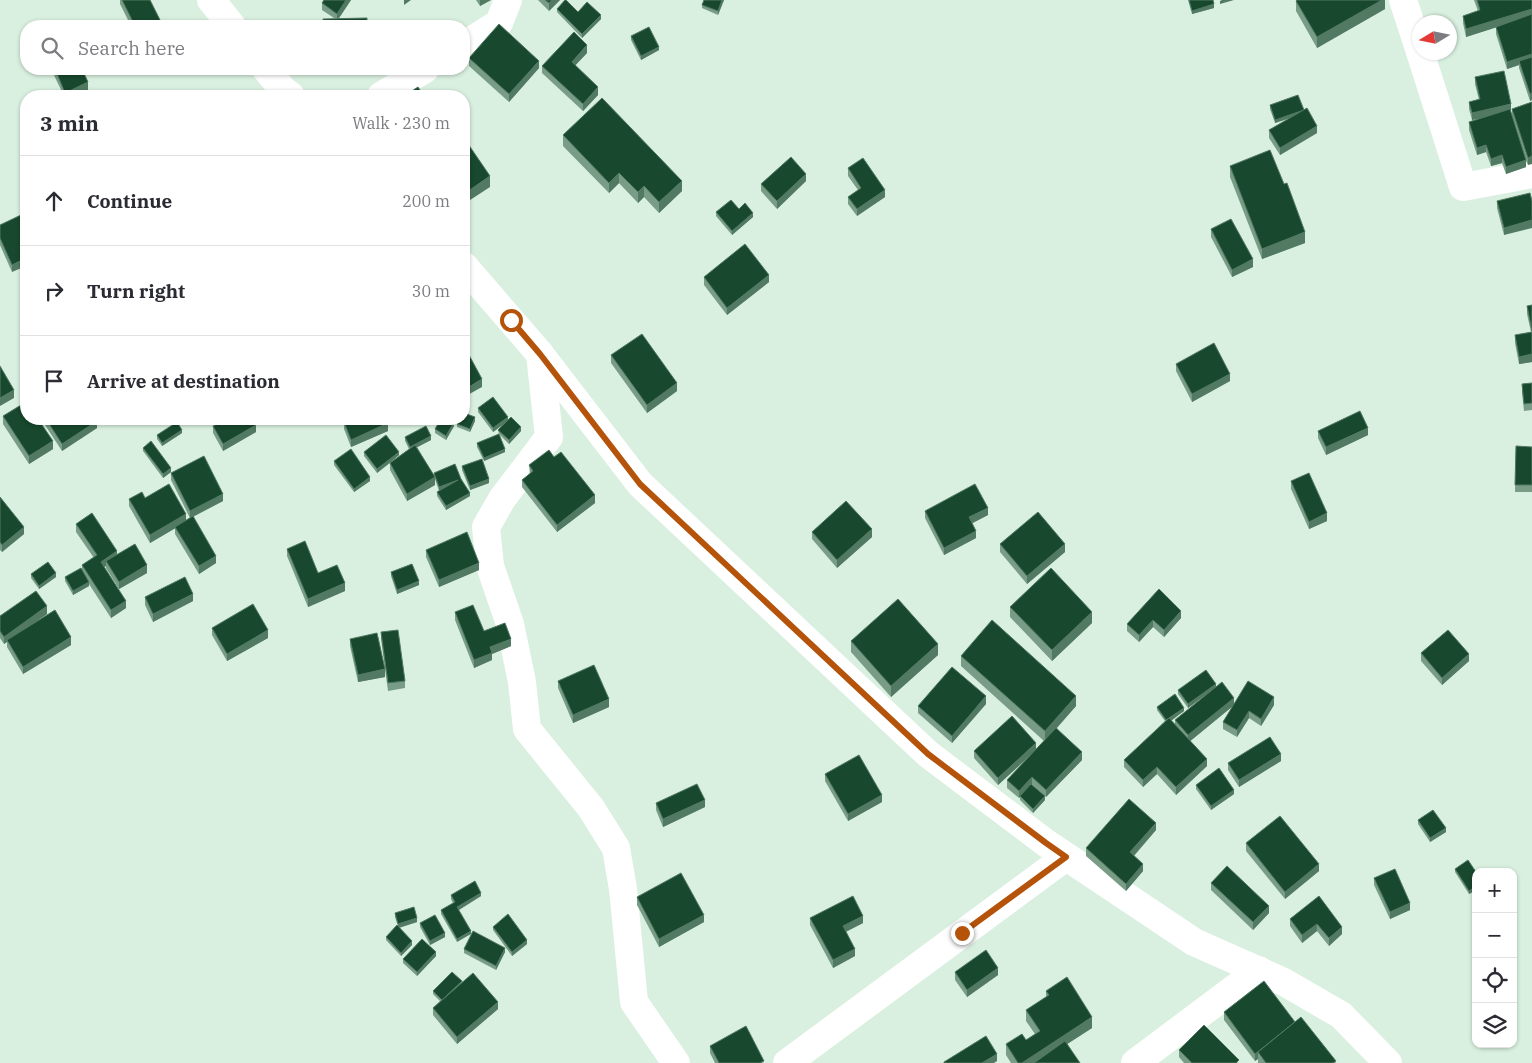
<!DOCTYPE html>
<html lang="en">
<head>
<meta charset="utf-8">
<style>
	:root { --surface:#fff; --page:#f2f2f3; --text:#2b2b33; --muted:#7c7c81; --line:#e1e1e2 }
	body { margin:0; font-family:"IBM Plex Serif",serif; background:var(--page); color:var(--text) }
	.controls { position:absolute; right:15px; bottom:15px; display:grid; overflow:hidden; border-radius:10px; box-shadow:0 1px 4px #0004 }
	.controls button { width:45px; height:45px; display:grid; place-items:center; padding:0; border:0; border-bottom:1px solid var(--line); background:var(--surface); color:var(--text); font:25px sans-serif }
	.compass { position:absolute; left:1412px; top:15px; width:45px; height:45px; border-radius:50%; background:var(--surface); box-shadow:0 1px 4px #0004; rotate:260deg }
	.stop { position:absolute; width:15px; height:15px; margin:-11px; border:4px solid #b45309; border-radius:50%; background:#fff }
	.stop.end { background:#b45309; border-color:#fff; box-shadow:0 1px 5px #0008 }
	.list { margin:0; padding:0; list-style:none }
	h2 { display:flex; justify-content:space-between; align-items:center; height:65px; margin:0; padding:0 20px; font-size:21px }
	h2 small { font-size:16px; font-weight:400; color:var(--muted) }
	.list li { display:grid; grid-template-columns:32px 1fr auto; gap:15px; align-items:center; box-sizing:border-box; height:90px; padding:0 20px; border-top:1px solid var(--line) }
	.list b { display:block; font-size:19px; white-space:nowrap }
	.list em { font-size:16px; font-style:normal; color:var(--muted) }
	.icon { flex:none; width:28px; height:28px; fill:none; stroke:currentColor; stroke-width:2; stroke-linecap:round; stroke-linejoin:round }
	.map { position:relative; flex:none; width:1532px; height:1063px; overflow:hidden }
	.search { position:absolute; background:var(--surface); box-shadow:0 1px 4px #0004; left:20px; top:20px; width:450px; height:55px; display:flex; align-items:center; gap:12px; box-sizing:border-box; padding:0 18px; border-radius:20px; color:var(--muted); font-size:19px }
	.panel { position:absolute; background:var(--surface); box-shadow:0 1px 4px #0004; left:20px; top:90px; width:450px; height:335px; border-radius:20px }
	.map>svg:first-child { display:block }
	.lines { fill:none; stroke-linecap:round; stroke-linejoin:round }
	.minor { stroke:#fff; stroke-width:28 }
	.wall { fill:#789c86 }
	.shaded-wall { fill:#527a63 }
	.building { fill:#18482d; stroke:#527a63 }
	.route { stroke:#b45309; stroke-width:6 }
</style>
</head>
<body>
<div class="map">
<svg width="1532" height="1063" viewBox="0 0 1532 1063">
	<rect width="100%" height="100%" fill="#d9f0e0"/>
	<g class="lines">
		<g class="minor">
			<path d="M211 0 232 26"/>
			<path d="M1403 0 1420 52"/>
			<path d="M464 45 499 23 508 0"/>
			<path d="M1420 52 1463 187 1532 174"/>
			<path d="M266 69 283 90 291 96"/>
			<path d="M381 96 425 69"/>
			<path d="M464 266 540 354 640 484 928 754 1046 843 1194 942 1284 982 1341 1015 1388 1063"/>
			<path d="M540 354 549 437 502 499 486 527 490 566 510 624 522 682 527 729 591 808 616 848 623 889 634 1002 676 1063"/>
			<path d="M787 1063 1066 857"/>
			<path d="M1135 1063 1259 970"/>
		</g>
	</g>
	<g class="wall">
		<path d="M120 0H150L163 26H131L120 4Z"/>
		<path d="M324 0H351L339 18H334L322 10V3Z"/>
		<path d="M476 0H491L480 6Z"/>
		<path d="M538 0H560L549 11Z"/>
		<path d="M704 0H724L718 15 702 8V5Z"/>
		<path d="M1188 0H1213L1214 8 1192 14Z"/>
		<path d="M1385 0V9L1317 48 1296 11V1Z"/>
		<path d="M1474 0H1532V100L1530 101 1519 68V65L1507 69 1496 34V27L1466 37 1463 23V16L1478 11Z"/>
		<path d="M557 9 578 12 601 19 582 38 557 12Z"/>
		<path d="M631 36 659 50 641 60 631 40Z"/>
		<path d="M587 53 575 65 598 95 583 111 542 73V66Z"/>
		<path d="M469 58 539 68 509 102 469 66Z"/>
		<path d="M51 69H82L88 90 74 96H64Z"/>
		<path d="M1475 77 1511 112H1510L1512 115V109L1532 102 1528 165 1526 161V167L1506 174 1502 163 1491 166 1486 152 1477 155 1469 130V122L1480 118 1472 120 1469 109V102L1479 100 1475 84Z"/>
		<path d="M1270 105 1304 110 1317 133 1280 155 1269 138V130L1291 118 1275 123 1270 109Z"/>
		<path d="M563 135 682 191 659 213 644 197 638 203 619 183 609 193 563 146Z"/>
		<path d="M1230 166 1305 243 1262 259 1230 177Z"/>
		<path d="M848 168 885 197 857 216 848 204V197L858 190 848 176Z"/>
		<path d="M806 181 777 209 761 191V184Z"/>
		<path d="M1497 201H1532L1504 235 1497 208Z"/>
		<path d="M739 209 753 217 732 235 716 216V212Z"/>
		<path d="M21 215 12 272 0 245V225Z"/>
		<path d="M1211 229 1253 267 1232 277 1211 237Z"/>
		<path d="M704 277 769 282 727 315 704 285Z"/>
		<path d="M1532 305V362L1519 364 1515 343V335L1531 332 1527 314V306Z"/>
		<path d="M611 355 677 391 647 413 611 363Z"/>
		<path d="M1176 364 1230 381 1192 402 1176 371Z"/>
		<path d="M1532 383V410L1524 411 1522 392V384Z"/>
		<path d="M478 408 508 419 521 431 509 444 499 434 505 452 484 461 477 447V443L499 434 498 430 504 424 493 432 478 412Z"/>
		<path d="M3 416 53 449 29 464 3 424Z"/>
		<path d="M41 419H96L97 428 62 451Z"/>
		<path d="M475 421 470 432 457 427V424Z"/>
		<path d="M344 422 388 431 351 447 344 429Z"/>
		<path d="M213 426 256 432 223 451 213 433Z"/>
		<path d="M454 426 446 440 435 433V429Z"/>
		<path d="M1318 431 1368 435 1326 455 1318 438Z"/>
		<path d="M182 433 162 446 157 439V435Z"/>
		<path d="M405 437 431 440 417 447 434 476V473L461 479 470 496 446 510 437 496V492L439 491 435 479V485L407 501 390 470V463L377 473 364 456V452L399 455 392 461 409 449 405 441Z"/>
		<path d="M1516 446 1532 447V492H1515Z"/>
		<path d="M143 448 171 472 163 478 143 451Z"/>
		<path d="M554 457 595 503 557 532 522 487V480L530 474 529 465Z"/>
		<path d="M334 461 370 481 354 492 334 465Z"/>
		<path d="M462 466 489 483 470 490 462 470Z"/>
		<path d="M171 473 223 501 193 517 216 563 199 574 175 534V528L150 543 129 506V499L145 498 186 520 190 518 171 480Z"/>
		<path d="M1291 481 1327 521 1309 529 1291 489Z"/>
		<path d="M0 497 24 534 2 552 0 550Z"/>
		<path d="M925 511 988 515 972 523 976 538 944 555 925 518Z"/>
		<path d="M76 524 117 554 147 573 119 589 106 568V566L104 567 126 608 111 618 89 584V586L73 595 65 581V577L82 569V565L94 558 76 532Z"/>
		<path d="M812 532 872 537 837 568 812 539Z"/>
		<path d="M1000 544 1065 552 1027 584 1000 552Z"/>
		<path d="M287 549 318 573 345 591 308 607 287 556Z"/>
		<path d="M426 550 479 570 439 587 426 557Z"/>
		<path d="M391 572 419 585 397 594 391 576Z"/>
		<path d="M31 574 56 577 39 589 31 578Z"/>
		<path d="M1159 589 1181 618 1164 637 1153 627 1139 642 1127 631V624Z"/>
		<path d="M145 597 193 601 153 622 145 605Z"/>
		<path d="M1010 607 1092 623 1052 661 1010 617Z"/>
		<path d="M455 612 484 631 511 646 492 654V660L474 668 455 620Z"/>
		<path d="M47 614 38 620 71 645 23 674 7 647V642L4 644 0 638V616Z"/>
		<path d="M212 628 268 638 227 661 212 635Z"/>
		<path d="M381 632 405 681V688L388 691 381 639Z"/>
		<path d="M350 639 385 677 358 682 350 646Z"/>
		<path d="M851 641 938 655 891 697 851 652Z"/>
		<path d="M1421 653 1469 661 1442 685 1421 661Z"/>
		<path d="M961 656 1076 706 1057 728 1082 760 1046 797 1032 784 1045 800 1033 813 1020 800V797L1019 798 1007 788V780L1033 753 998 785 974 758V751L1036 750 1044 741 961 666Z"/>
		<path d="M558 681 609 707 573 723 558 688Z"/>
		<path d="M1216 687 1234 703 1274 705 1261 726 1249 718 1237 737 1223 729V722L1232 707 1190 741 1207 766 1176 795 1157 774 1143 787 1124 767V760L1165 721 1157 710V707L1184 711 1171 720 1175 724V720L1206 695 1188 708 1178 694V690Z"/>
		<path d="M986 704 952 743 918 713V706Z"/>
		<path d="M1281 761 1239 787 1228 770V763Z"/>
		<path d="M825 774 882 802 848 821 825 781Z"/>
		<path d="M1196 785 1234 794 1211 810 1196 789Z"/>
		<path d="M656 803 705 807 663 827 656 810Z"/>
		<path d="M1418 820 1446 832 1430 842 1418 824Z"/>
		<path d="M1156 830 1134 856 1143 871 1126 891 1086 856V848Z"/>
		<path d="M1246 843 1319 871 1285 899 1246 851Z"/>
		<path d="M1455 869 1476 872V890L1469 894 1455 872Z"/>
		<path d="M1374 878 1410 910 1390 919 1374 885Z"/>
		<path d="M1211 883 1269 913 1253 930 1211 890Z"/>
		<path d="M451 895 481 896 459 910 457 942 441 914V910L453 903 451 899Z"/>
		<path d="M1319 896 1342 934 1329 946 1317 931 1302 943 1290 926V919Z"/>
		<path d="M637 897 704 922 659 947 637 905Z"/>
		<path d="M395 913 417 922 399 928 412 945 401 956 386 940V937L398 926 395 917Z"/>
		<path d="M810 918 863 923 846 932 855 956 833 968 810 925Z"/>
		<path d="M420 923 445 937 430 945 420 927Z"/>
		<path d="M493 927 527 944 512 956 493 930Z"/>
		<path d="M464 949 505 952 496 970 464 953Z"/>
		<path d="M436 956 417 976 403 963V959Z"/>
		<path d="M955 972 998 975 967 997 955 980Z"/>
		<path d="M462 981 498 1009 457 1044 433 1015V1008L440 1001 433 994V991Z"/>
		<path d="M1046 991 1092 1028 1067 1044 1080 1063H1011L1006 1055V1044L1026 1040 1035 1034 1026 1021V1010L1046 997Z"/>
		<path d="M1224 1012 1295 1022 1336 1063H1258V1059L1255 1061 1224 1020Z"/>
		<path d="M710 1046 764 1063H715L710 1053Z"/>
		<path d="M1179 1050 1239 1063H1184L1179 1057Z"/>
	</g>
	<g class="shaded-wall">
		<path d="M346 0H351L337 21V14Z"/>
		<path d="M404 0H411L404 5Z"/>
		<path d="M480 0H491L480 6Z"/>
		<path d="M552 0H560L549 11V3Z"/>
		<path d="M722 0H724L718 15V11Z"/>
		<path d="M1222 0H1234L1220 4V1Z"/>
		<path d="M1382 0H1385V9L1317 48V37Z"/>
		<path d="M1214 4V8L1192 14V11Z"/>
		<path d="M1532 9V16L1466 37V29Z"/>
		<path d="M601 15V19L582 38V34Z"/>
		<path d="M587 45V53L572 69V62Z"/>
		<path d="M659 47V50L641 60V56Z"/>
		<path d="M1532 54V61H1519V65L1507 69V62Z"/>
		<path d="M539 61V68L509 102V94Z"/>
		<path d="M88 82V90L74 96H65V93Z"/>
		<path d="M598 87V95L583 111V104Z"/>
		<path d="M1532 93V100L1530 101V94Z"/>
		<path d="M1511 104V112L1472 120V113Z"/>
		<path d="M1304 110V113L1275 123V120Z"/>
		<path d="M1317 126V133L1280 155V148Z"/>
		<path d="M1486 145V152L1477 155V148Z"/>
		<path d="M1502 155V163L1491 166V159Z"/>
		<path d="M1532 156V164L1528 165V158Z"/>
		<path d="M1526 160V167L1506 174V167Z"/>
		<path d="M619 173V183L609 193V183Z"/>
		<path d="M806 174V181L777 209V201Z"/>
		<path d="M490 176V187L464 204V194Z"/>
		<path d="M682 181V191L659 213V202Z"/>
		<path d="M644 186V197L638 203V192Z"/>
		<path d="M885 190V197L857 216V209Z"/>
		<path d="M753 213V217L732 235V231Z"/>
		<path d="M1532 220V228L1504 235V228Z"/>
		<path d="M1305 232V243L1262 259V249Z"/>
		<path d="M26 258V266L12 272V265Z"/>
		<path d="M1253 259V267L1232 277V270Z"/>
		<path d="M769 275V282L727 315V308Z"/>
		<path d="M1532 354V362L1519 364V357Z"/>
		<path d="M1230 374V381L1192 402V394Z"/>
		<path d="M482 379V387L464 397V390Z"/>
		<path d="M677 383V391L647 413V405Z"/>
		<path d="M14 390V398L0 406V398Z"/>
		<path d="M475 417V421L470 432V429Z"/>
		<path d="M508 417V421L493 432V428Z"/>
		<path d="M272 419H279L270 423V420Z"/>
		<path d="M97 421V428L62 451V444Z"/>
		<path d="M454 422V426L446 440V436Z"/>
		<path d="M388 423V431L351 447V440Z"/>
		<path d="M256 425V432L223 451V444Z"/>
		<path d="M521 427V431L509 444V440Z"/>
		<path d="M1368 428V435L1326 455V447Z"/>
		<path d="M182 430V433L162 446V443Z"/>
		<path d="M431 436V440L410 451V447Z"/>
		<path d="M53 441V449L29 464V456Z"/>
		<path d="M505 449V452L484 461V458Z"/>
		<path d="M399 452V455L377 473V469Z"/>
		<path d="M171 468V472L163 478V474Z"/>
		<path d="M370 477V481L354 492V489Z"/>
		<path d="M435 477V485L407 501V494Z"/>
		<path d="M489 479V483L470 490V486Z"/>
		<path d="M458 480 439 491V487Z"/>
		<path d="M470 493V496L446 510V506Z"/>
		<path d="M223 494V501L190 518V511Z"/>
		<path d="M595 495V503L557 532V525Z"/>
		<path d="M988 508V515L969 525V517Z"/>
		<path d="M1327 513V521L1309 529V522Z"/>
		<path d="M186 514V522L150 543V535Z"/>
		<path d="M24 527V534L2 552V545Z"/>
		<path d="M872 529V537L837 568V560Z"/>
		<path d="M976 531V538L944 555V548Z"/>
		<path d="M1065 544V552L1027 584V576Z"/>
		<path d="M117 551V558L106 561V566L101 569V562Z"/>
		<path d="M216 556V563L199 574V566Z"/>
		<path d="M479 563V570L439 587V580Z"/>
		<path d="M147 565V573L119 589V582Z"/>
		<path d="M56 573V577L39 589V586Z"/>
		<path d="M419 581V585L397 594V590Z"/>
		<path d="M89 582V586L73 595V591Z"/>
		<path d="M345 583V591L308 607V599Z"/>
		<path d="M193 594V601L153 622V614Z"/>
		<path d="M126 601V608L111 618V610Z"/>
		<path d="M47 606V614L8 641 7 640V642L4 644V637Z"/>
		<path d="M1181 611V618L1164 637V630Z"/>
		<path d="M1092 612V623L1052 661V650Z"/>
		<path d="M1153 620V627L1139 642V635Z"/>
		<path d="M268 630V638L227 661V654Z"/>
		<path d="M71 637V645L23 674V667Z"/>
		<path d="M511 639V646L492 654V660L474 668V660L490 647Z"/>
		<path d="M938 644V655L891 697V686Z"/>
		<path d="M1469 654V661L1442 685V678Z"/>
		<path d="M385 669V677L358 682V675Z"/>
		<path d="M1216 684V687L1188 708V704Z"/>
		<path d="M986 696V704L952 743V736Z"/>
		<path d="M1076 696V706L1045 741V731Z"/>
		<path d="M1274 697V705L1261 726V719Z"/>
		<path d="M1234 698V705L1188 743V735Z"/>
		<path d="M609 699V707L573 723V715Z"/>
		<path d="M1184 708V711L1167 724V720Z"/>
		<path d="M1249 711V718L1237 737V730Z"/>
		<path d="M1036 743V750L998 785V778Z"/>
		<path d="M1082 752V760L1046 797V790Z"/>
		<path d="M1281 754V761L1239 787V780Z"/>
		<path d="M1207 759V766L1176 795V787Z"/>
		<path d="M1157 767V774L1143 787V780Z"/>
		<path d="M1032 777V784L1019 798V791Z"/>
		<path d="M1234 790V794L1211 810V806Z"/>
		<path d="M882 795V802L848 821V814Z"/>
		<path d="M1045 796V800L1033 813V809Z"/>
		<path d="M705 800V807L663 827V819Z"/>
		<path d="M1156 823V830L1130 860V852Z"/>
		<path d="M1446 828V832L1430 842V838Z"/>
		<path d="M1143 864V871L1126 891V884Z"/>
		<path d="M1319 864V871L1285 899V892Z"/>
		<path d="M1476 886V890L1469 894V891Z"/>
		<path d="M481 893V896L457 911V907Z"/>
		<path d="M1410 903V910L1390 919V912Z"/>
		<path d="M1269 906V913L1253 930V922Z"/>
		<path d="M704 915V922L659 947V939Z"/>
		<path d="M863 916V923L843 933V926Z"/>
		<path d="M417 918V922L398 928V924Z"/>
		<path d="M1317 924V931L1302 943V935Z"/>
		<path d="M1342 927V934L1329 946V938Z"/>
		<path d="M471 931V934L457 942V939Z"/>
		<path d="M445 933V937L430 945V941Z"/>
		<path d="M527 940V944L512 956V952Z"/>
		<path d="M412 941V945L401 956V953Z"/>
		<path d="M505 948V952L496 970V966Z"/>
		<path d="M855 949V956L833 968V960Z"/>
		<path d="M436 952V956L417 976V972Z"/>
		<path d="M998 968V975L967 997V990Z"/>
		<path d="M498 1002V1009L457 1044V1037Z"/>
		<path d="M1092 1017V1028L1038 1063H1022Z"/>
		<path d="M1258 1052V1059L1255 1061V1054Z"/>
		<path d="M997 1054V1061L994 1063H982Z"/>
	</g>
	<g class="building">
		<path d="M122 0H150L163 26H135Z"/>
		<path d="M324 0H346L337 14 322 3Z"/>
		<path d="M545 0H552L549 3Z"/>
		<path d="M565 0H566L578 12 587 2 601 15 582 34 557 9Z"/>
		<path d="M704 0H722L718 11 702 5Z"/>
		<path d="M1189 0H1213L1214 4 1192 11Z"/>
		<path d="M1297 0H1382L1317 37 1296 1Z"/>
		<path d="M1477 0H1532V9L1466 29 1463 16 1480 10Z"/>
		<path d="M1532 14V54L1507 62 1496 27Z"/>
		<path d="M367 18V26H323V19Z"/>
		<path d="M499 24 539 61 509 94 469 58Z"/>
		<path d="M649 27 659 47 641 56 631 36Z"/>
		<path d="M574 32 587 45 572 62 598 87 583 104 542 66Z"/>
		<path d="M1532 57V93L1530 94 1519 61Z"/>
		<path d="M55 69H82L88 82 65 93Z"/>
		<path d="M1504 71 1511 104 1472 113 1469 102 1480 99 1475 77Z"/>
		<path d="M418 87 424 96H404Z"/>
		<path d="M1298 95 1304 110 1275 120 1270 105Z"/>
		<path d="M602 98 682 181 659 202 644 186 638 192 619 173 609 183 563 135Z"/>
		<path d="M1532 102V156L1528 158 1512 109Z"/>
		<path d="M1307 108 1317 126 1280 148 1269 130Z"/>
		<path d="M1510 109 1526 160 1506 167 1502 155 1491 159 1486 145 1477 148 1469 122Z"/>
		<path d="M464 138 490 176 464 194Z"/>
		<path d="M1270 150 1284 184 1287 183 1305 232 1262 249 1230 166Z"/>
		<path d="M791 157 806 174 777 201 761 184Z"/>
		<path d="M863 158 885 190 857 209 848 197 861 188 848 168Z"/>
		<path d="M1530 193 1532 201V220L1504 228 1497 201Z"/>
		<path d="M731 200 739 209 745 203 753 213 732 231 716 212Z"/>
		<path d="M21 215 26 228V258L12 265 0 238V225Z"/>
		<path d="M1231 219 1253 259 1232 270 1211 229Z"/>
		<path d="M745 244 769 275 727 308 704 277Z"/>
		<path d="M1532 305V331L1527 306Z"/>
		<path d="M1532 332V354L1519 357 1515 335Z"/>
		<path d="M642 334 677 383 647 405 611 355Z"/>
		<path d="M1214 343 1230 374 1192 394 1176 364Z"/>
		<path d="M464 348 467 354 464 356Z"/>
		<path d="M469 355 482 379 464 390V358Z"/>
		<path d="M0 366 14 390 0 398Z"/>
		<path d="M1532 383V403L1524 404 1522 384Z"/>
		<path d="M493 397 508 417 493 428 478 408Z"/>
		<path d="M26 402V419H38L53 441 29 456 3 416Z"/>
		<path d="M1360 411 1368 428 1326 447 1318 431Z"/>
		<path d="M464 413 475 417 470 429 457 424 459 419H464Z"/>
		<path d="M511 417 521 427 509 440 498 430Z"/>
		<path d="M46 419H96L97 421 62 444Z"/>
		<path d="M226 419H253L256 425 223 444 213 426Z"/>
		<path d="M350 419H386L388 423 351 440 344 422Z"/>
		<path d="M441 419H448L454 422 446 436 435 429Z"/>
		<path d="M177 422 182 430 162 443 157 435Z"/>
		<path d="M426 426 431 436 410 447 405 437Z"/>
		<path d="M499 434 505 449 484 458 477 443Z"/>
		<path d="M386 435 399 452 377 469 364 452Z"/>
		<path d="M151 441 171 468 163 474 143 448Z"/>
		<path d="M415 445 435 477 407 494 390 463Z"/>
		<path d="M1516 446 1532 447V485H1515Z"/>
		<path d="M351 449 370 477 354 489 334 461Z"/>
		<path d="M549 450 554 457 561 452 595 495 557 525 522 480 533 471 529 465Z"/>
		<path d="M204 456 223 494 190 511 171 473Z"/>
		<path d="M482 459 489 479 470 486 462 466Z"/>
		<path d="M455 464 461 479 470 493 446 506 437 492 458 480 439 487 434 473Z"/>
		<path d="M1309 473 1327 513 1309 522 1291 481Z"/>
		<path d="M169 484 186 514 150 535 129 499 142 492 145 498Z"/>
		<path d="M975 484 988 508 969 517 976 531 944 548 925 511Z"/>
		<path d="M0 497 24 527 2 545 0 542Z"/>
		<path d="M846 501 872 529 837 560 812 532Z"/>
		<path d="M1038 512 1065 544 1027 576 1000 544Z"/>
		<path d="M92 513 117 551 101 562 126 601 111 610 82 565 97 555 76 524Z"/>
		<path d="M193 516 216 556 199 566 175 527Z"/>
		<path d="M467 532 479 563 439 580 426 550Z"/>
		<path d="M305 541 318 573 337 565 345 583 308 599 287 549Z"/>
		<path d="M135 544 147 565 119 582 106 561Z"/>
		<path d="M48 562 56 573 39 586 31 574Z"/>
		<path d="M412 564 419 581 397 590 391 572Z"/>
		<path d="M81 568 89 582 73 591 65 577Z"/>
		<path d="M1051 568 1092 612 1052 650 1010 607Z"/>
		<path d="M185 577 193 594 153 614 145 597Z"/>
		<path d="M1159 589 1181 611 1164 630 1153 620 1139 635 1127 624Z"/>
		<path d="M36 591 47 606 4 637 0 631V616Z"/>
		<path d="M898 599 938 644 891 686 851 641Z"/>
		<path d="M253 604 268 630 227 654 212 628Z"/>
		<path d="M473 605 484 631 505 623 511 639 490 647 492 653 474 660 455 612Z"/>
		<path d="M55 610 71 637 23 667 7 640Z"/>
		<path d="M992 620 1076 696 1045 731 961 656Z"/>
		<path d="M398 630 405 681 388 683 381 632Z"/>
		<path d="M1448 630 1469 654 1442 678 1421 653Z"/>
		<path d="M377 633 385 669 358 675 350 639Z"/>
		<path d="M594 665 609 699 573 715 558 681Z"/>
		<path d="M952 667 986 696 952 736 918 706Z"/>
		<path d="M1206 670 1216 684 1188 704 1178 690Z"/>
		<path d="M1248 681 1274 697 1261 719 1249 711 1237 730 1223 722Z"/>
		<path d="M1222 682 1234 698 1188 735 1175 720Z"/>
		<path d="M1175 694 1184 708 1166 720 1157 707Z"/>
		<path d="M1012 716 1036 743 998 778 974 751Z"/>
		<path d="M1169 718 1207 759 1176 787 1157 767 1143 780 1124 760Z"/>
		<path d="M1056 728 1082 752 1046 790 1032 777 1019 791 1007 780Z"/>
		<path d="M1270 737 1281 754 1239 780 1228 763Z"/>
		<path d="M859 755 882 795 848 814 825 774Z"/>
		<path d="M1219 768 1234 790 1211 806 1196 785Z"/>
		<path d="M697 784 705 800 663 819 656 803Z"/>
		<path d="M1031 784 1045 796 1033 809 1020 796Z"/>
		<path d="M1129 799 1156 823 1130 852 1143 864 1126 884 1086 848Z"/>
		<path d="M1433 810 1446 828 1430 838 1418 820Z"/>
		<path d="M1280 816 1319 864 1285 892 1246 843Z"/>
		<path d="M1468 860 1476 872V886L1469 891 1455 869Z"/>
		<path d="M1227 866 1269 906 1253 922 1211 883Z"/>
		<path d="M1395 869 1410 903 1390 912 1374 878Z"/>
		<path d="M681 873 704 915 659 939 637 897Z"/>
		<path d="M475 881 481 893 457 907 471 931 457 939 441 910 455 902 451 895Z"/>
		<path d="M853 896 863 916 843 926 855 949 833 960 810 918Z"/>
		<path d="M1319 896 1342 927 1329 938 1317 924 1302 935 1290 919Z"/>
		<path d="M414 907 417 918 398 924 395 913Z"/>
		<path d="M508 914 527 940 512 952 493 927Z"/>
		<path d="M435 915 445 933 430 941 420 923Z"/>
		<path d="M397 925 412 941 401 953 386 937Z"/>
		<path d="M473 931 505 948 496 966 464 949Z"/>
		<path d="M422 939 436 952 417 972 403 959Z"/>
		<path d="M986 950 998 968 967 990 955 972Z"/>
		<path d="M452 972 462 981 442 1000 433 991Z"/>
		<path d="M473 973 498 1002 457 1037 433 1008Z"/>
		<path d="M1067 977 1092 1017 1022 1063H1018L1006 1044 1022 1034 1026 1040 1040 1031 1026 1010 1049 995 1046 991Z"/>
		<path d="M1264 981 1295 1022 1255 1054 1224 1012Z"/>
		<path d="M1301 1017 1336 1061 1333 1063H1266L1258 1052Z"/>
		<path d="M1204 1025 1239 1060 1236 1063H1192L1179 1050Z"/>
		<path d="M746 1026 764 1061 760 1063H719L710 1046Z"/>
		<path d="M986 1036 997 1054 982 1063H944V1062Z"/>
		<path d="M1065 1041 1080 1063H1034Z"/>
	</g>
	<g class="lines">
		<path class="route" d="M511 320 540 354 640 484 928 754 1046 843 1066 857 962 933"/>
	</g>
</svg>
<div class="controls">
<button>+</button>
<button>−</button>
<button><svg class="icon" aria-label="locate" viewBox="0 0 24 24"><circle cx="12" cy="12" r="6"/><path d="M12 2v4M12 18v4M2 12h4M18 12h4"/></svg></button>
<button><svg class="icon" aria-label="layers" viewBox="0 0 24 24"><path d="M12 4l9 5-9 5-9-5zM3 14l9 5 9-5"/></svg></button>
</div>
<svg class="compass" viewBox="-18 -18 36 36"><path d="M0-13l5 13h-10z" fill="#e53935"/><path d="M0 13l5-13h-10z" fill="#7c7c81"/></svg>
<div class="stop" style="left:511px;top:320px"></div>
<div class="stop end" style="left:962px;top:933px"></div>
<div class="search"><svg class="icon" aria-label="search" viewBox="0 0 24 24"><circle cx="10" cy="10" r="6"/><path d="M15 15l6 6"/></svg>Search here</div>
<section class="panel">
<h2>3 min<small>Walk · 230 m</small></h2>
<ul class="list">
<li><svg class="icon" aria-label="ahead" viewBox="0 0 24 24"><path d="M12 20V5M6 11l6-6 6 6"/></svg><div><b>Continue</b></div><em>200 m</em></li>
<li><svg class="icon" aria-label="right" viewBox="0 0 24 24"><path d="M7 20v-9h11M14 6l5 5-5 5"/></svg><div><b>Turn right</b></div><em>30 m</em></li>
<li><svg class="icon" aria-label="arrive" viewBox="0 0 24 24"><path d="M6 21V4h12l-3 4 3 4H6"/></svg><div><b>Arrive at destination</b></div></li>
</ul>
</section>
</div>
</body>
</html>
